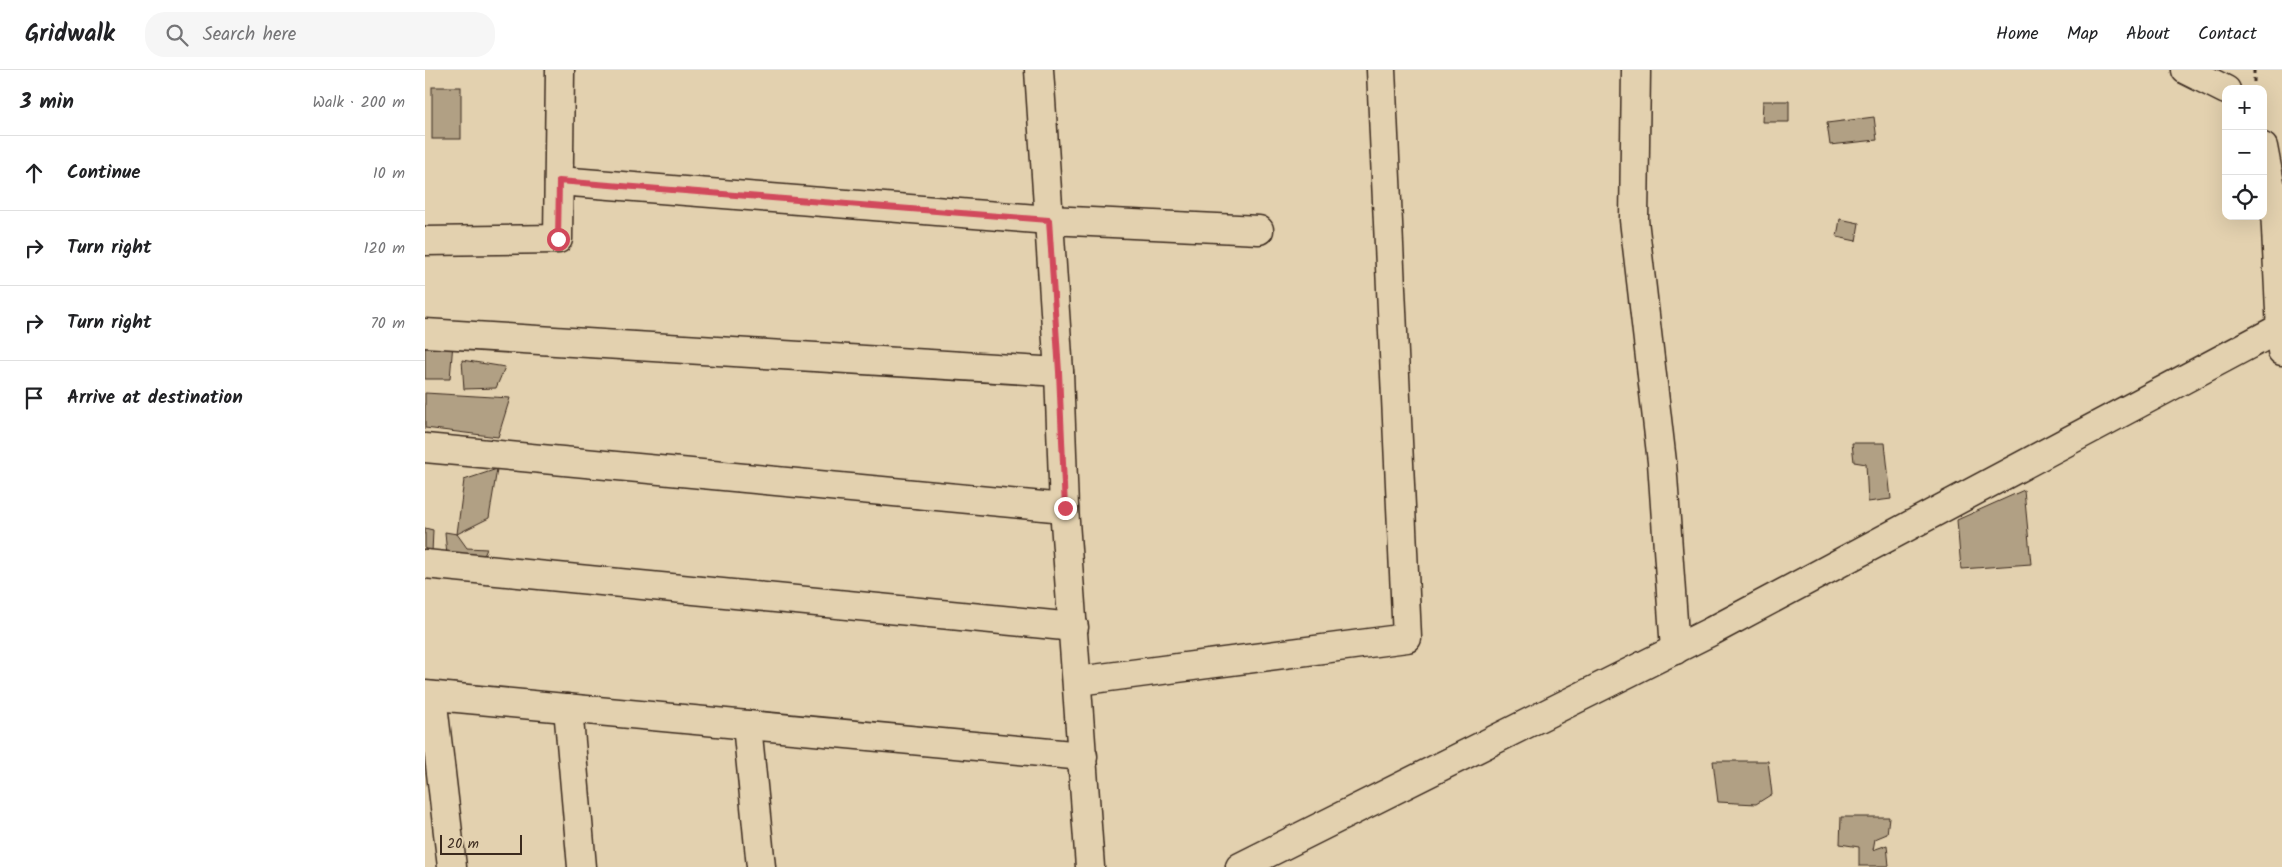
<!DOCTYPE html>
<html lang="en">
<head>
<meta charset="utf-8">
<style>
	:root { --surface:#fff; --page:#f6f6f6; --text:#202124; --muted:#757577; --line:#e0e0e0 }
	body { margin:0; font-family:Kalam,sans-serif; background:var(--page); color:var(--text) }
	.controls { position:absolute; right:15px; top:15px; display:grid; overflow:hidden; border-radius:10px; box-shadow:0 5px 20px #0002 }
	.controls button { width:45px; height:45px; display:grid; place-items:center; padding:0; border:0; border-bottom:1px solid var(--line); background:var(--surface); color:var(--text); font:25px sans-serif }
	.scale { position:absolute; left:15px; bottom:12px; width:82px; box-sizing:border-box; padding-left:5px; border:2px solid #3b2a1e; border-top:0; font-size:14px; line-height:18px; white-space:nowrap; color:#3b2a1e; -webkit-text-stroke:4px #e3d1af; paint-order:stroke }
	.stop { position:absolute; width:15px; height:15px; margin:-11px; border:4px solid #d1495b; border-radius:50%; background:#fff }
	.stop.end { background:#d1495b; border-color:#fff; box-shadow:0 1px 5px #0008 }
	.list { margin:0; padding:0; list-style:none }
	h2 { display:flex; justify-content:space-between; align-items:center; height:65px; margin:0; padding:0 20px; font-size:21px }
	h2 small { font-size:16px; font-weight:400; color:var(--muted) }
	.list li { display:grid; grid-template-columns:32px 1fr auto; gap:15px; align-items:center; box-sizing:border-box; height:75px; padding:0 20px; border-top:1px solid var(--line) }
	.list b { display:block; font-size:19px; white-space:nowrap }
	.list em { font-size:16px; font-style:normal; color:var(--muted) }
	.icon { flex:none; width:28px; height:28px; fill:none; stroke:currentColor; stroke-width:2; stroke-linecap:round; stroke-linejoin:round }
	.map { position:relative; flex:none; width:1857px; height:797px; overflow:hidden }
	header { display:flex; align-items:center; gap:30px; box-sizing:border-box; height:70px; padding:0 25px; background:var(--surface); border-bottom:1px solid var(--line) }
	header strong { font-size:24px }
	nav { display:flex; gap:28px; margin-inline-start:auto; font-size:18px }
	.search { width:350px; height:45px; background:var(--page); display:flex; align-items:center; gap:12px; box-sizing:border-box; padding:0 18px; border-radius:20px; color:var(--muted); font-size:19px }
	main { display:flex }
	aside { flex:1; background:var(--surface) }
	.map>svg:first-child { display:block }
	.building { fill:#b1a084; stroke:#3b2a1e }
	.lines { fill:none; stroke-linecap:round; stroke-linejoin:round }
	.minor-casing { stroke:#3b2a1e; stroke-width:31 }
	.path { stroke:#3b2a1e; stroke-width:3; stroke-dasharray:4 4; stroke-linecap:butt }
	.minor { stroke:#e3d1af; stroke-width:28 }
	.route { stroke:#d1495b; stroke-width:6 }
</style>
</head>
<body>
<header>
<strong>Gridwalk</strong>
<div class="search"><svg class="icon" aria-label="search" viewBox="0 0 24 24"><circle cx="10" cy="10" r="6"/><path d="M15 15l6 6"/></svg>Search here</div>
<nav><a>Home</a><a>Map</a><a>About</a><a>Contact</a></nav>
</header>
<main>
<aside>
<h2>3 min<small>Walk · 200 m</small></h2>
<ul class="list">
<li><svg class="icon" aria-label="ahead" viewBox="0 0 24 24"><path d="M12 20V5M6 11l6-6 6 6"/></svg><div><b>Continue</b></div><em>10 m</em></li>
<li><svg class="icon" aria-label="right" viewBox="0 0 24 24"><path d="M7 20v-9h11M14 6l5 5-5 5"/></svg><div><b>Turn right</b></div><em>120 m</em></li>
<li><svg class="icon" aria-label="right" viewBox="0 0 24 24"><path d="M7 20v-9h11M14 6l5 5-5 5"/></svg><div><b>Turn right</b></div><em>70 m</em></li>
<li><svg class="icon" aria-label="arrive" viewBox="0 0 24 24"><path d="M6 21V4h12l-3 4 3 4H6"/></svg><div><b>Arrive at destination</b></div></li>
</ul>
</aside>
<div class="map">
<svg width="1857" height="797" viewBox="0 0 1857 797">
	<rect width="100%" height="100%" fill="#e3d1af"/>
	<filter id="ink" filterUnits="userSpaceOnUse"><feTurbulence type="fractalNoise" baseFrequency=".02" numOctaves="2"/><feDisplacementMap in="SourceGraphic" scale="10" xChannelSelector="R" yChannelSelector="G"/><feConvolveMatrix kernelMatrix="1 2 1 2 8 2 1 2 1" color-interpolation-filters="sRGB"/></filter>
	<g filter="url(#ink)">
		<g class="building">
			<rect x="7" y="17" width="29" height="52"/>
			<path d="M1338 31H1364V52H1337Z"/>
			<path d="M1449 47 1452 70 1405 75 1402 53Z"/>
			<path d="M1415 149 1434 153 1431 171 1412 167Z"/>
			<path d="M0 273H28L25 309H0Z"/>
			<path d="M37 290 80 297 71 318 39 319Z"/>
			<path d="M0 323 85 328 73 367 0 358Z"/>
			<path d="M1427 373H1460L1466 429 1443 432 1441 394 1429 392Z"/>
			<path d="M72 399 64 448 32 464 39 410Z"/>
			<path d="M1599 420 1606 494 1536 499 1532 450Z"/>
			<path d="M0 458 8 460 7 483H0Z"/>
			<path d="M20 462 32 464 42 478 62 479 57 490 22 486Z"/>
			<path d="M1288 691H1343L1347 724 1331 734 1293 732Z"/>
			<path d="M1416 747H1464L1462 764 1450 769 1448 780 1462 775 1464 796H1434V777L1415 774Z"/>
		</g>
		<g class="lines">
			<defs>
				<g id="minor">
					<path d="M614 0 634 302 639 438 665 797"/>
					<path d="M1211 0 1209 150 1237 392 1250 580"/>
					<path d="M1761 0 1801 20"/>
					<path d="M1838 77 1850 139 1857 281"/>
					<path d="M134 111 624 150 834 160"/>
					<path d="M0 171 133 169 135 0"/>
					<path d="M0 263 634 302"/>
					<path d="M0 378 639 438"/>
					<path d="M0 494 649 557"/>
					<path d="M653 611 982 568 956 0"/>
					<path d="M0 625 658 686"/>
					<path d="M7 626 27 797"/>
					<path d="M143 638 157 797"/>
					<path d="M322 655 336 797"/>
					<path d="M815 797 1287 561 1857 257"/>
				</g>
			</defs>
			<use href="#minor" class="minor-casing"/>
			<path class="path" d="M1829 0V12"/>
			<use href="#minor" class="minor"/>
		</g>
	</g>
	<g class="lines" filter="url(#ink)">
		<path class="route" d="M133 169 134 111 624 150 634 302 640 438"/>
	</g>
</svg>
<div class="controls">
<button>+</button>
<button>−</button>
<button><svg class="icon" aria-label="locate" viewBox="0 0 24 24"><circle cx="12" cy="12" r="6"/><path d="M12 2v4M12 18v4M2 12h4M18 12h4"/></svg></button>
</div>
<div class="scale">20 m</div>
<div class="stop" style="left:133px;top:169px"></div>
<div class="stop end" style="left:640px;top:438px"></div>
</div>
</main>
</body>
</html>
